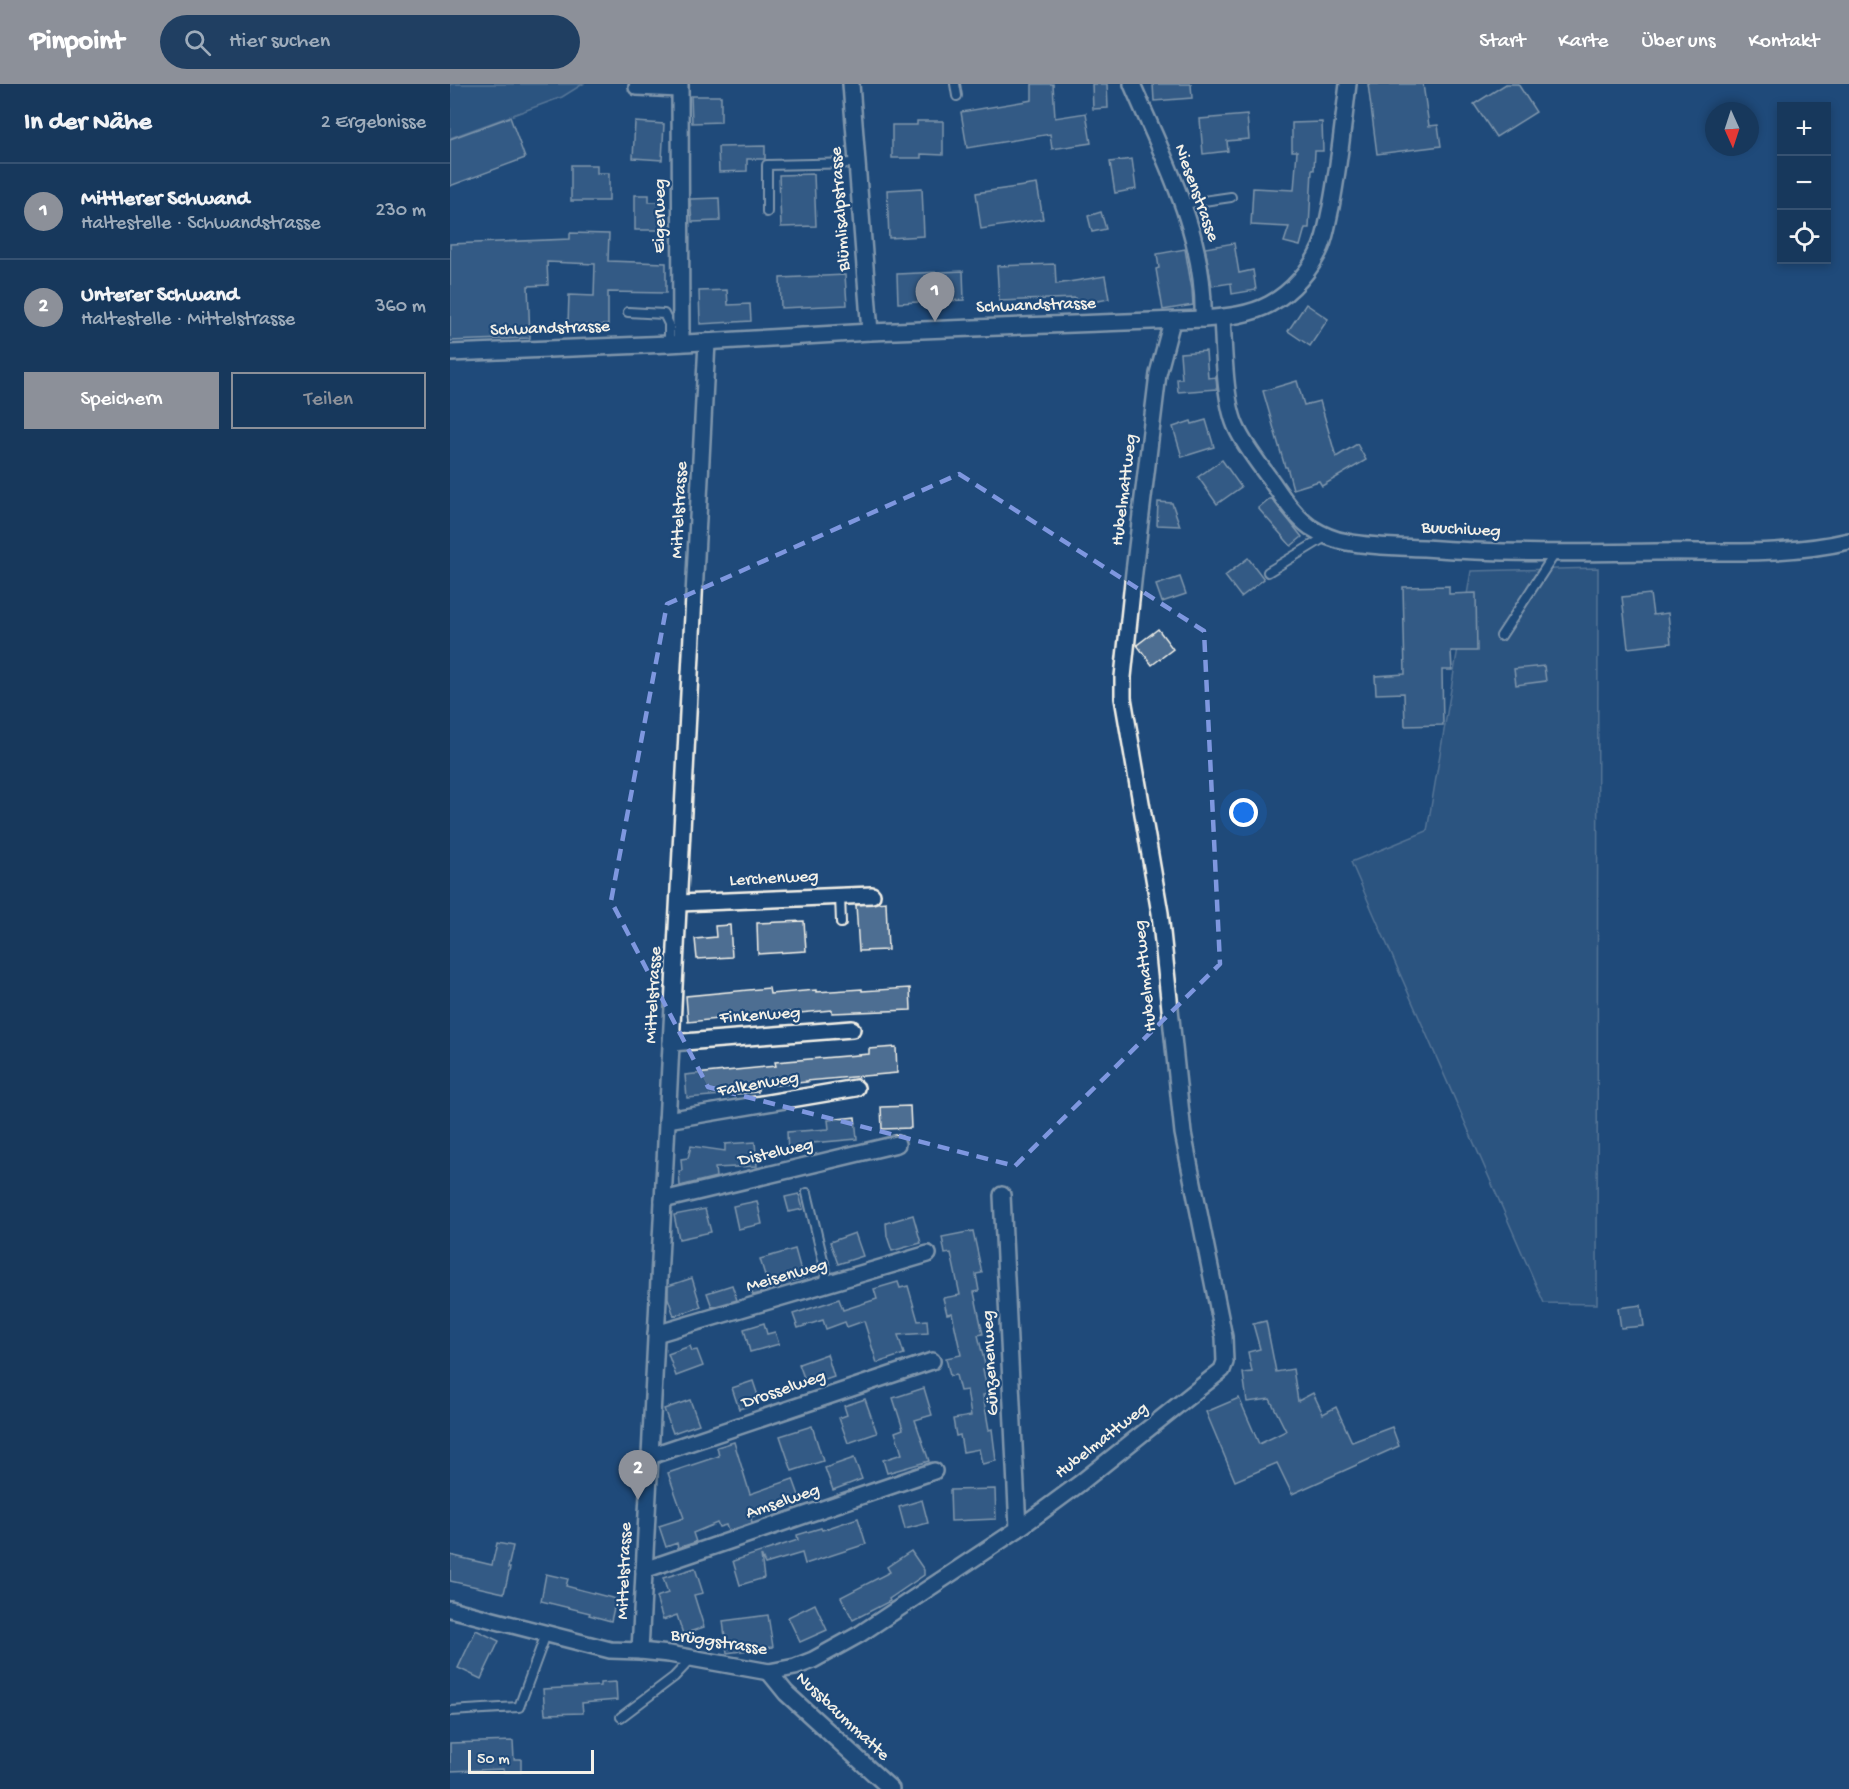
<!DOCTYPE html>
<html lang="de">
<head>
<meta charset="utf-8">
<style>
	:root { --surface:#17385c; --page:#203f62; --text:#f1f3f6; --muted:#9eacbb; --line:#365272; --accent:#8c9099 }
	body { margin:0; font-family:"Gochi Hand",sans-serif; background:var(--page); color:var(--text) }
	.controls { position:absolute; right:18px; top:18px; display:grid; overflow:hidden; border-radius:0px; box-shadow:0 3px 9px #0003 }
	.controls button { width:54px; height:54px; display:grid; place-items:center; padding:0; border:0; border-bottom:2px solid var(--line); background:var(--surface); color:var(--text); font:30px sans-serif }
	.compass { position:absolute; left:1255px; top:18px; width:54px; height:54px; border-radius:50%; background:var(--surface); box-shadow:0 3px 9px #0003; rotate:177deg }
	.scale { position:absolute; left:18px; bottom:15px; width:126px; box-sizing:border-box; padding-left:6px; border:3px solid #f4f1e8; border-top:0; font-size:16px; line-height:21px; white-space:nowrap; color:#f4f1e8; -webkit-text-stroke:4px #1f4a7a; paint-order:stroke }
	.you { position:absolute; left:794px; top:729px; width:21px; height:21px; margin:-15px; border:4px solid #fff; border-radius:50%; background:#1a73e8; box-shadow:0 0 0 9px #1a73e833 }
	.badge { display:grid; place-items:center; width:39px; height:39px; border-radius:50%; background:var(--accent); color:#fff; font-size:20px; font-weight:700 }
	.pin { position:absolute; translate:-50% -50px; filter:drop-shadow(0 2px 3px #0008) }
	.pin::after { content:''; position:absolute; top:32px; width:21px; height:18px; background:inherit; clip-path:polygon(0 0,100% 0,50% 100%) }
	.list { margin:0; padding:0; list-style:none }
	h2 { display:flex; justify-content:space-between; align-items:center; height:78px; margin:0; padding:0 24px; font-size:26px }
	h2 small { font-size:20px; font-weight:400; color:var(--muted) }
	.list li { display:grid; grid-template-columns:39px 1fr auto; gap:18px; align-items:center; box-sizing:border-box; height:96px; padding:0 24px; border-top:2px solid var(--line) }
	.list b { display:block; font-size:22px; white-space:nowrap }
	.list p { margin:0; font-size:20px; white-space:nowrap; color:var(--muted) }
	.list em { font-size:20px; font-style:normal; color:var(--muted) }
	.actions { display:flex; gap:12px; padding:18px 24px }
	.actions a { flex:1; padding:14px 0; border:2px solid var(--accent); border-radius:0px; text-align:center; font-size:21px; color:var(--accent) }
	.actions .main { background:var(--accent); color:#fff }
	.icon { flex:none; width:33px; height:33px; fill:none; stroke:currentColor; stroke-width:2; stroke-linecap:round; stroke-linejoin:round }
	.map { position:relative; flex:none; width:1399px; height:1705px; overflow:hidden }
	header { display:flex; align-items:center; gap:36px; box-sizing:border-box; height:84px; padding:0 30px; background:var(--accent); color:#fff }
	header strong { font-size:28px }
	nav { display:flex; gap:33px; margin-inline-start:auto; font-size:21px }
	.search { width:420px; height:54px; background:var(--page); display:flex; align-items:center; gap:15px; box-sizing:border-box; padding:0 21px; border-radius:33px; color:var(--muted); font-size:22px }
	main { display:flex }
	aside { flex:1; background:var(--surface) }
	.map>svg:first-child { display:block }
	.green { fill:#3a5f88; stroke:#97a8b8; stroke-width:1.5 }
	.building { fill:#4d6e92; stroke:#f4f1e8; stroke-width:1.5 }
	.lines { fill:none; stroke-linecap:round; stroke-linejoin:round }
	.service-casing { stroke:#f4f1e8; stroke-width:12 }
	.minor-casing { stroke:#f4f1e8; stroke-width:20 }
	.service { stroke:#1f4a7a; stroke-width:8 }
	.minor { stroke:#1f4a7a; stroke-width:15 }
	.marked { fill:none; stroke:#7e97df; stroke-width:4.5; stroke-dasharray:12 8; stroke-linejoin:round }
	.labels { text-anchor:middle; dominant-baseline:central; stroke-width:4.5; stroke-linejoin:round; paint-order:stroke }
	.street-label { font-size:18px; fill:#f4f1e8; stroke:#1f4a7a }
</style>
</head>
<body>
<header>
<strong>Pinpoint</strong>
<div class="search"><svg class="icon" aria-label="search" viewBox="0 0 24 24"><circle cx="10" cy="10" r="6"/><path d="M15 15l6 6"/></svg>Hier suchen</div>
<nav><a>Start</a><a>Karte</a><a>Über uns</a><a>Kontakt</a></nav>
</header>
<main>
<aside>
<h2>In der Nähe<small>2 Ergebnisse</small></h2>
<ul class="list">
<li><span class="badge">1</span><div><b>Mittlerer Schwand</b><p>Haltestelle · Schwandstrasse</p></div><em>230 m</em></li>
<li><span class="badge">2</span><div><b>Unterer Schwand</b><p>Haltestelle · Mittelstrasse</p></div><em>360 m</em></li>
</ul>
<div class="actions"><a class="main">Speichern</a><a>Teilen</a></div>
</aside>
<div class="map">
<svg width="1399" height="1705" viewBox="0 0 1399 1705">
	<rect width="100%" height="100%" fill="#1f4a7a"/>
	<filter id="ink" filterUnits="userSpaceOnUse"><feTurbulence type="fractalNoise" baseFrequency=".0167" numOctaves="2"/><feDisplacementMap in="SourceGraphic" scale="12" xChannelSelector="R" yChannelSelector="G"/><feConvolveMatrix kernelMatrix="1 2 1 2 8 2 1 2 1" color-interpolation-filters="sRGB"/></filter>
	<g filter="url(#ink)">
		<g class="green">
			<path d="M0 0H133L112 13 0 54Z"/>
			<path d="M1148 484 1147 1220 1094 1219 901 778 977 747 1021 487Z"/>
		</g>
		<g class="building">
			<path d="M582 0H603L605 34 636 29 641 59 602 65 600 50 517 64 511 28 582 16Z"/>
			<path d="M642 0H657L658 24 643 25Z"/>
			<path d="M703 0H741L742 14 704 17Z"/>
			<path d="M918 0H973L979 42 988 41 991 62 927 70Z"/>
			<path d="M1056 0H1068L1086 28 1046 53 1024 20Z"/>
			<path d="M241 12H271V38L242 39Z"/>
			<path d="M797 31 799 55 777 57 778 67 753 70 750 35Z"/>
			<path d="M60 33 75 74 0 102V55Z"/>
			<path d="M467 37H493V71L471 70V74H442V41H467Z"/>
			<path d="M185 38 214 40 212 76 183 74Z"/>
			<path d="M872 38 873 67H865L864 86H862L859 144H855L850 162 834 158 839 143 801 141 803 104 844 106 847 67H842V39Z"/>
			<path d="M315 62V75H297V87L269 88 268 63Z"/>
			<path d="M682 75 686 105 665 109 660 78Z"/>
			<path d="M121 81H147V89H159V117H121Z"/>
			<path d="M364 90 366 142 331 143 329 91Z"/>
			<path d="M587 100 593 135 531 145 526 109Z"/>
			<path d="M472 104 474 152 439 154 437 106Z"/>
			<path d="M185 111H199V118H211V146H185Z"/>
			<path d="M269 114 270 137 242 138 240 115Z"/>
			<path d="M651 128 656 145 642 148 638 132Z"/>
			<path d="M120 149 159 150 158 177 216 179V209L158 208V241H118L119 211 144 212 145 180 97 178 98 201 78 202 80 254 0 257V160L120 155Z"/>
			<path d="M784 159 789 189 803 186 806 206 782 210 781 199 762 202 755 164Z"/>
			<path d="M735 165 742 205 743 221 713 226 706 185 709 184 707 170Z"/>
			<path d="M605 180 606 200 655 192 659 215 627 221 626 214 549 217 547 182Z"/>
			<path d="M513 187 514 216 448 219 447 190Z"/>
			<path d="M395 191 397 221 331 224 330 194Z"/>
			<path d="M277 206 278 221 300 220 301 237 250 240 249 207Z"/>
			<path d="M856 220 878 235 860 262 838 247Z"/>
			<path d="M756 267 758 294 766 293 767 305 728 308 727 295H732L730 269Z"/>
			<path d="M847 297 854 321 870 317 886 373 907 360 916 376 872 402 869 397 843 405 837 383H835L813 307Z"/>
			<path d="M756 336 764 363 732 373 723 343 741 337 742 340Z"/>
			<path d="M772 376 791 403 767 420 748 393Z"/>
			<path d="M819 415H822L852 453 841 462 808 424Z"/>
			<path d="M708 418 722 419 730 442 707 441Z"/>
			<path d="M798 474 814 495 791 513 775 492Z"/>
			<path d="M730 493 736 510 712 518 706 501Z"/>
			<path d="M999 502V510L1026 509 1027 567H1001L1002 586H992L993 641 955 642 954 609 926 610 925 592 955 590 953 503Z"/>
			<path d="M1200 510 1203 531 1218 529 1221 559 1178 564 1172 513Z"/>
			<path d="M708 545 723 565 702 581 687 561Z"/>
			<path d="M1094 582 1096 597 1066 601 1064 585Z"/>
			<path d="M436 818 438 866 409 867 406 821Z"/>
			<path d="M354 837 356 867 308 870 307 839Z"/>
			<path d="M280 841 282 873 247 875 245 855 266 853 265 842Z"/>
			<path d="M319 904 320 910 366 906V908L412 905V907L460 904 461 926 382 929V926L339 930V928L238 938 236 912Z"/>
			<path d="M446 963 447 989 356 997 357 998 308 1003V1008L237 1014 235 991 326 982 325 978 419 970V965Z"/>
			<path d="M460 1022 461 1044 432 1045 431 1023Z"/>
			<path d="M405 1033 407 1055 363 1059V1068L338 1070 337 1048 379 1045 378 1036Z"/>
			<path d="M305 1058 307 1082 265 1084 266 1093 230 1102 229 1087H232L231 1075 238 1074 241 1062 275 1067V1060Z"/>
			<path d="M349 1110 353 1125 339 1128 335 1113Z"/>
			<path d="M307 1117 312 1140 288 1145 283 1122Z"/>
			<path d="M255 1125 261 1148 229 1155 224 1131Z"/>
			<path d="M463 1131 471 1159 442 1167 437 1152 436 1139Z"/>
			<path d="M523 1147 532 1189 526 1190 529 1207 524 1208 533 1250 528 1251 536 1285H533L538 1310 533 1311 539 1346 542 1345 546 1377 532 1380 529 1365 513 1368 510 1351 506 1352 503 1335 521 1332 517 1306 510 1307 506 1291 500 1292 496 1274 511 1271 502 1229 497 1230 493 1214 510 1211 501 1169 495 1170 492 1153Z"/>
			<path d="M405 1149 413 1172 388 1180 380 1158Z"/>
			<path d="M345 1165 353 1194 318 1204 319 1207 303 1211 300 1203 317 1198 310 1175Z"/>
			<path d="M242 1194 251 1223 224 1232 218 1214V1202Z"/>
			<path d="M448 1198 450 1204 458 1202 468 1237 477 1236 478 1249 448 1251 454 1270 427 1279 414 1237 397 1243 395 1238 376 1245 373 1236 348 1244 343 1230 389 1215 393 1226 427 1215 424 1205Z"/>
			<path d="M282 1201 287 1216 262 1223 257 1209Z"/>
			<path d="M1191 1221 1194 1242 1171 1244 1168 1224Z"/>
			<path d="M816 1237 826 1288 843 1285 848 1317 863 1309 873 1330 886 1323 902 1358 942 1343 949 1362 842 1410 827 1379 785 1397 756 1328 789 1314 809 1360 836 1347 820 1315 797 1318 793 1289 802 1288 798 1268 810 1265 803 1240Z"/>
			<path d="M314 1239 317 1250 325 1248 329 1260 300 1268 294 1245Z"/>
			<path d="M240 1262 242 1267 247 1266 253 1282 226 1292 218 1270Z"/>
			<path d="M377 1270 384 1293 357 1302 349 1280Z"/>
			<path d="M303 1297 310 1318 289 1325 282 1304Z"/>
			<path d="M474 1304 482 1331 465 1336 479 1377 437 1389 433 1376 452 1370 445 1348 453 1345 443 1314Z"/>
			<path d="M415 1315 427 1349 398 1359 389 1334 397 1331 394 1322Z"/>
			<path d="M240 1316 249 1340 223 1349 214 1325Z"/>
			<path d="M362 1342 373 1377 342 1387 330 1352Z"/>
			<path d="M284 1358 300 1410 343 1395 351 1417 301 1433 302 1439 278 1447 276 1441 269 1443 267 1439 243 1449 246 1458 228 1464 227 1459 216 1463 209 1442 234 1434 218 1389 269 1372 267 1363Z"/>
			<path d="M404 1374 412 1395 383 1406 375 1384Z"/>
			<path d="M545 1405 546 1435 501 1437 500 1406Z"/>
			<path d="M472 1416 478 1439 455 1445 449 1423Z"/>
			<path d="M408 1434 416 1460 355 1480 352 1469 315 1480 311 1471 314 1494 290 1501 283 1477 348 1456 347 1451 371 1444 372 1446Z"/>
			<path d="M47 1459 63 1462 58 1484H60L54 1509 0 1497V1471L42 1481Z"/>
			<path d="M461 1467 474 1486V1491L439 1515 440 1517 403 1536 391 1513 440 1488 437 1483Z"/>
			<path d="M245 1484 253 1509 244 1511 254 1543 233 1550 227 1531 213 1536 206 1513 218 1509 213 1494Z"/>
			<path d="M96 1490 118 1495 116 1502 166 1515 161 1537 139 1531 140 1529 91 1517Z"/>
			<path d="M365 1520 377 1546 350 1558 338 1533Z"/>
			<path d="M318 1531 323 1563 277 1569 273 1537Z"/>
			<path d="M26 1546 49 1557 31 1595 8 1584Z"/>
			<path d="M166 1598 167 1616 132 1619 133 1629 95 1630 93 1605 150 1602V1599Z"/>
			<path d="M63 1657 64 1675H71V1688H54L53 1685 0 1687V1659Z"/>
		</g>
		<g class="lines">
			<defs>
				<g id="service">
					<path d="M505 0 507 12"/>
					<path d="M733 120 781 113"/>
					<path d="M317 128V81L407 79"/>
					<path d="M178 228 214 230 219 240V260"/>
					<path d="M818 488 877 452"/>
					<path d="M1051 552 1106 468"/>
					<path d="M390 812 391 839"/>
					<path d="M357 1109 376 1188 375 1201"/>
					<path d="M0 1627 69 1623 96 1550"/>
					<path d="M171 1633 224 1593 242 1574"/>
				</g>
				<g id="minor">
					<path d="M230 0 231 259"/>
					<path d="M401 0 420 248"/>
					<path d="M682 0C714 75 756 152 753 235"/>
					<path d="M187 3 229 5"/>
					<path d="M772 234C774 264 774 319 787 345 796 364 810 381 822 398 833 414 844 431 860 443 871 450 884 456 897 458 922 463 949 463 974 464 1051 470 1128 469 1205 468 1269 467 1336 472 1399 457"/>
					<path d="M0 269 219 260 420 248 753 235C776 233 800 231 820 220 842 208 861 186 871 163 876 151 878 136 881 123 889 82 893 41 898 0"/>
					<path d="M229 819 422 811"/>
					<path d="M221 959 402 945"/>
					<path d="M217 1036 406 1004"/>
					<path d="M552 1111 568 1445"/>
					<path d="M213 1116 447 1060"/>
					<path d="M206 1250 478 1170"/>
					<path d="M200 1372 482 1277"/>
					<path d="M194 1486 484 1387"/>
					<path d="M0 1525 160 1566 190 1567 219 1570 319 1588 345 1583 363 1576 410 1550 568 1445 629 1400 772 1286 775 1278 774 1253 733 1049 710 829 673 614V593L684 488 708 290 722 237"/>
					<path d="M190 1567 257 258"/>
					<path d="M319 1588 336 1609 441 1705"/>
				</g>
			</defs>
			<use href="#service" class="service-casing"/>
			<use href="#minor" class="minor-casing"/>
			<use href="#service" class="service"/>
			<use href="#minor" class="minor"/>
		</g>
	</g>
	<path d="M0 0H1399V1705H0ZM509 390 754 547 770 880 565 1082 258 1003 161 817 217 520Z" fill="#1f4a7a" fill-opacity=".55" fill-rule="evenodd"/>
	<path class="marked" d="M509 390 754 547 770 880 565 1082 258 1003 161 817 217 520Z"/>
	<g class="labels">
		<g class="street-label">
			<text transform="translate(746 109) rotate(70)">Niesenstrasse</text>
			<text transform="translate(391 125) rotate(-94)">Blümlisalpstrasse</text>
			<text transform="translate(210 132) rotate(-90)">Eigerweg</text>
			<text transform="translate(586 222) rotate(-2)">Schwandstrasse</text>
			<text transform="translate(100 245) rotate(-2)">Schwandstrasse</text>
			<text transform="translate(675 406) rotate(-83)">Hubelmattweg</text>
			<text transform="translate(230 426) rotate(-87)">Mittelstrasse</text>
			<text transform="translate(1011 446) rotate(3)">Buuchiweg</text>
			<text transform="translate(324 795) rotate(-3)">Lerchenweg</text>
			<text transform="translate(696 892) rotate(-96)">Hubelmattweg</text>
			<text transform="translate(204 911) rotate(-87)">Mittelstrasse</text>
			<text transform="translate(310 932) rotate(-4)">Finkenweg</text>
			<text transform="translate(308 1001) rotate(-10)">Falkenweg</text>
			<text transform="translate(326 1069) rotate(-13)">Distelweg</text>
			<text transform="translate(337 1192) rotate(-16)">Meisenweg</text>
			<text transform="translate(541 1279) rotate(-93)">Günzenenweg</text>
			<text transform="translate(334 1306) rotate(-19)">Drosselweg</text>
			<text transform="translate(652 1357) rotate(-38)">Hubelmattweg</text>
			<text transform="translate(333 1418) rotate(-19)">Amselweg</text>
			<text transform="translate(175 1487) rotate(-88)">Mittelstrasse</text>
			<text transform="translate(269 1559) rotate(9)">Brüggstrasse</text>
			<text transform="translate(392 1633) rotate(43)">Nussbaummatte</text>
		</g>
	</g>
</svg>
<div class="controls">
<button>+</button>
<button>−</button>
<button><svg class="icon" aria-label="locate" viewBox="0 0 24 24"><circle cx="12" cy="12" r="6"/><path d="M12 2v4M12 18v4M2 12h4M18 12h4"/></svg></button>
</div>
<svg class="compass" viewBox="-18 -18 36 36"><path d="M0-13l5 13h-10z" fill="#e53935"/><path d="M0 13l5-13h-10z" fill="#9eacbb"/></svg>
<div class="scale">50 m</div>
<div class="you"></div>
<div class="pin badge" style="left:485px;top:238px">1</div>
<div class="pin badge" style="left:188px;top:1416px">2</div>
</div>
</main>
</body>
</html>
